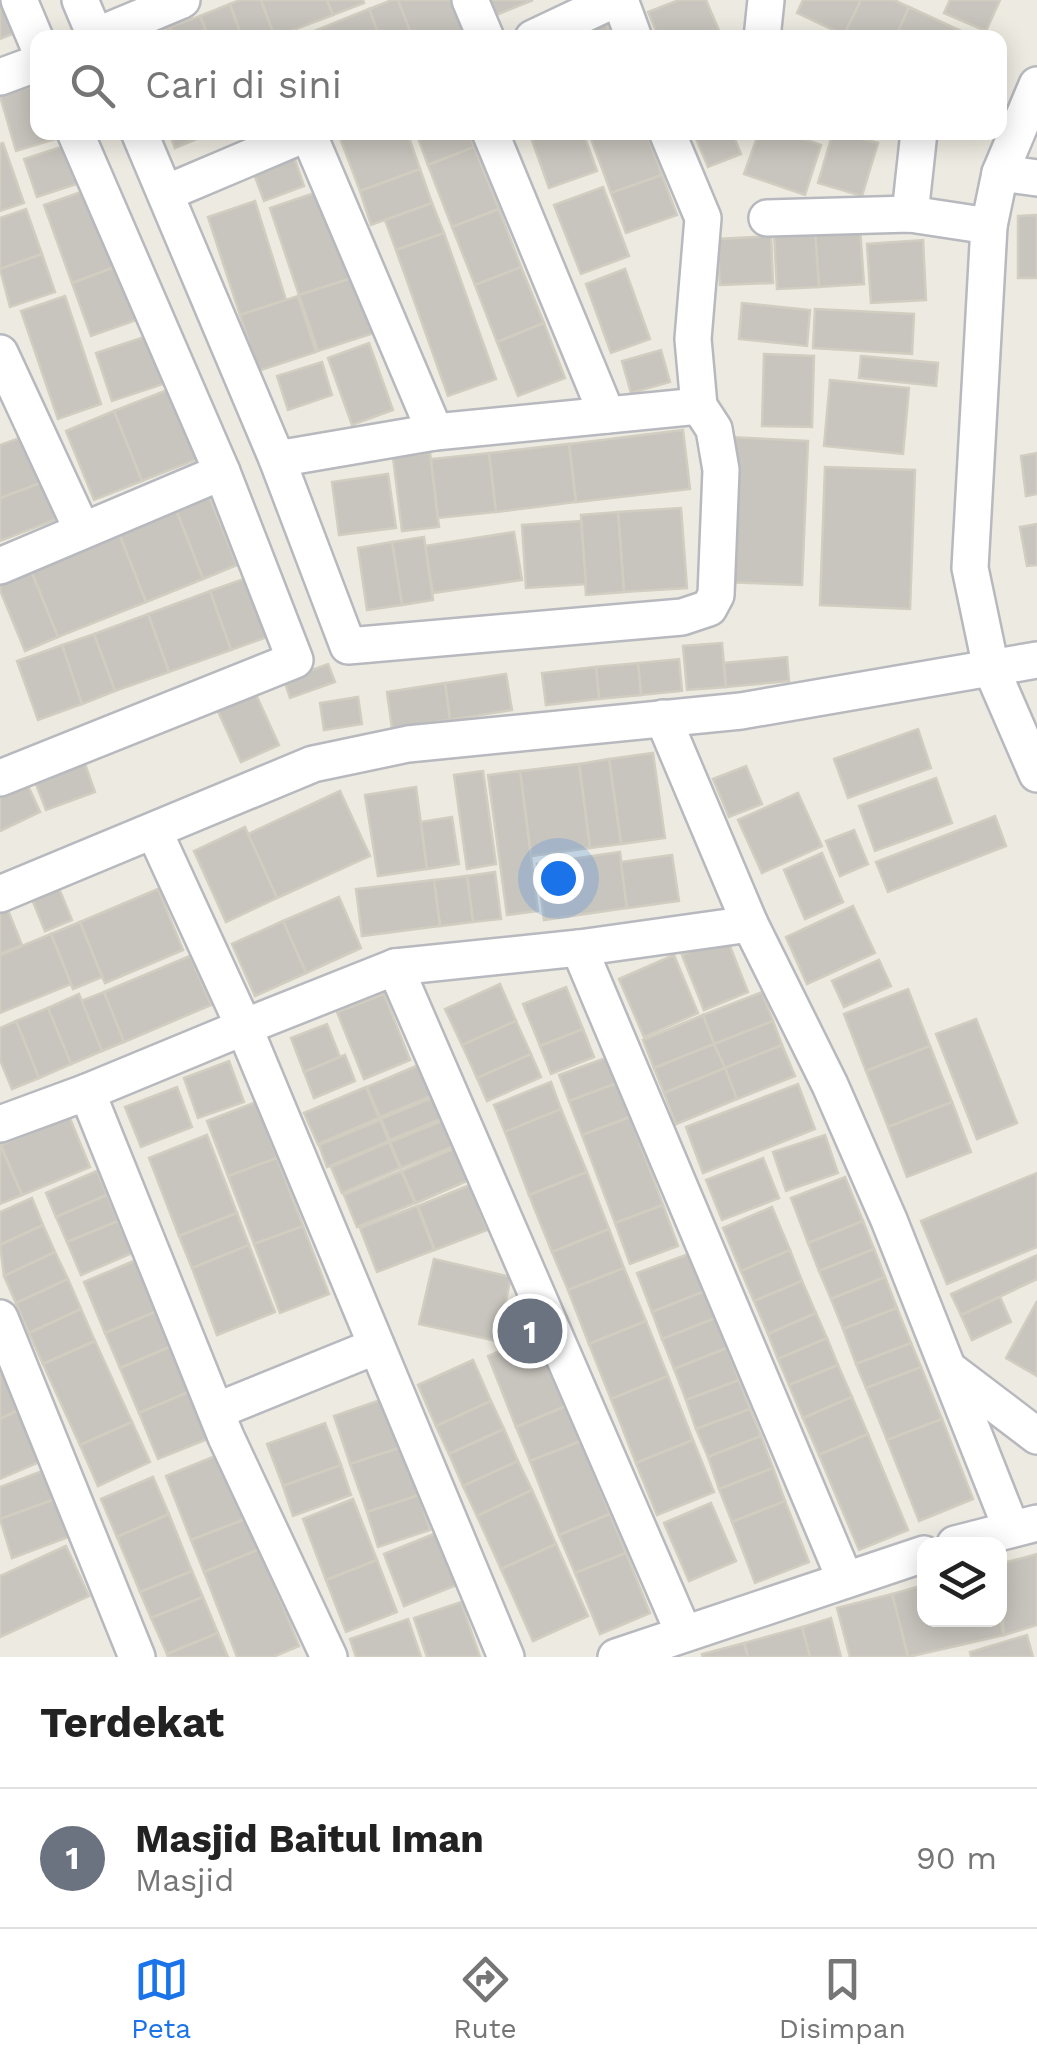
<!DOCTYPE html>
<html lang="id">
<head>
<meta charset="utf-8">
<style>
	:root { --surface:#fff; --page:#f2f2f2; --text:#222; --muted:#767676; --line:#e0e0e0; --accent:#1a73e8 }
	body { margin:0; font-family:"Work Sans",sans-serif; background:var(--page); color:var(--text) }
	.controls { position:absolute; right:30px; bottom:30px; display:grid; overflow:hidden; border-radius:20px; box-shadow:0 5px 25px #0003 }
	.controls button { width:90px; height:90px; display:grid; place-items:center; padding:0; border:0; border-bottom:2px solid var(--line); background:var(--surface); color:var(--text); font:50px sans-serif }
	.you { position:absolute; left:558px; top:878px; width:35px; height:35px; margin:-25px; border:8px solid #fff; border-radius:50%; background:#1a73e8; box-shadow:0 0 0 15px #1a73e833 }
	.badge { display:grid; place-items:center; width:65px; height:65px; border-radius:50%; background:var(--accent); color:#fff; font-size:32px; font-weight:700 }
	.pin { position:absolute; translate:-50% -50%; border:5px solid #fff; box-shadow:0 2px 10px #0006 }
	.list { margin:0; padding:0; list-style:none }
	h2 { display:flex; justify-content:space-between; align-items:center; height:130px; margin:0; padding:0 40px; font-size:42px }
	h2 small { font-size:32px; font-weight:400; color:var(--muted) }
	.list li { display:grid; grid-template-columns:65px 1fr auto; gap:30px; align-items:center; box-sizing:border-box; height:140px; padding:0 40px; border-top:2px solid var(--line) }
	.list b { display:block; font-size:38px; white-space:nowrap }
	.list p { margin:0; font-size:32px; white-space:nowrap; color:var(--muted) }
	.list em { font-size:32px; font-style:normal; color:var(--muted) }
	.icon { flex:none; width:55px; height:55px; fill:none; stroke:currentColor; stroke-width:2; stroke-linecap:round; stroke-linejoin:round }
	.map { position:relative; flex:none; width:1037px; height:1657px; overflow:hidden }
	.search { position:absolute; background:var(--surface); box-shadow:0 5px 25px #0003; left:30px; right:30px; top:30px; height:110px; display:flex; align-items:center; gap:25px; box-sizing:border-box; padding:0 35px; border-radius:20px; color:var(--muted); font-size:38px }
	.sheet { height:270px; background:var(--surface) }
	nav { display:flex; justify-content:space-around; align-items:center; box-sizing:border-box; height:140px; border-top:2px solid var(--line); background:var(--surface); font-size:28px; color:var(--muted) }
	nav a { display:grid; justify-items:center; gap:5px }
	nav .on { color:var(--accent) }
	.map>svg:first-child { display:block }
	.building { fill:#c8c5be; stroke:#d1cdc0; stroke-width:2.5 }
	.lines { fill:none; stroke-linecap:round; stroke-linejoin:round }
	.minor-casing { stroke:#b7b9be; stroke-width:40 }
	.minor { stroke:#fff; stroke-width:35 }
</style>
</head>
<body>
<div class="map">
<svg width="1037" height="1657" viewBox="0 0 1037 1657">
	<rect width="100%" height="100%" fill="#edebe1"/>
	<g class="building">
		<path d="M0 0 15 33 0 39Z"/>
		<path d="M240 0H261L275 38H242L230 4Z"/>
		<path d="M261 0H327L333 15 275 37Z"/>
		<path d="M327 0H363L364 3 333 15Z"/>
		<path d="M392 0H398L413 38H380L369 9Z"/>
		<path d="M398 0H450L466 38H413Z"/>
		<path d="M487 0H533L494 16Z"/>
		<path d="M679 0H706L720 33 659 38 648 12Z"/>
		<path d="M803 0H861L844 35 797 13Z"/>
		<path d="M861 0H894L909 7 895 38 844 35Z"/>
		<path d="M950 0H1000L986 31 944 13Z"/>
		<path d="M230 4 242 38H209L200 16Z"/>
		<path d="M909 7 961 31 958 38H895Z"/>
		<path d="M369 9 380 38H315L312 32Z"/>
		<path d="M200 16 209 38H174L170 27Z"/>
		<path d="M606 23 611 38H568Z"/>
		<path d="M170 27 174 38H143Z"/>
		<path d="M38 84V132H57L59 138 16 151 0 96Z"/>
		<path d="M169 132H213L175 148Z"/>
		<path d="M354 132H407L420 169 360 191 340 138Z"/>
		<path d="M416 132H469L474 147 428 165Z"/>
		<path d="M529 132H583L597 171 549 188Z"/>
		<path d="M599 132H646L662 175 611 193 590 136Z"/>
		<path d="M704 132H732L741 154 708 167 695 136Z"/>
		<path d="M759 132H785L821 145 805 195 744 174Z"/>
		<path d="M833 132 878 143 862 196 818 183Z"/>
		<path d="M3 143 24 203 0 211V144Z"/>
		<path d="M70 144 83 182 37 197 24 159Z"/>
		<path d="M474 147 499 209 452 227 428 165Z"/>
		<path d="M292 151 304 186 264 201 251 166Z"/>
		<path d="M420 169 432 203 371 225 360 191Z"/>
		<path d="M662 175 677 215 626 233 611 193Z"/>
		<path d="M95 187 123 264 72 283 44 205Z"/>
		<path d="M603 187 629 256 581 274 554 205Z"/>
		<path d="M326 189 355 277 299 295 270 208Z"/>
		<path d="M255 201 286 300 240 315 208 217Z"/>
		<path d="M432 203 444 233 396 250 385 220Z"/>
		<path d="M26 209 42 254 0 269V218Z"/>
		<path d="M499 209 521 267 475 285 452 227Z"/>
		<path d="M1037 215V278H1018V216Z"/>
		<path d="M860 228 864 284 819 287 815 231Z"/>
		<path d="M815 231 819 287 777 289 774 233Z"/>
		<path d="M444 233 496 379 448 396 396 250Z"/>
		<path d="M771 236 773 283 720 285 717 239Z"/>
		<path d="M923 240 926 300 871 303 867 244Z"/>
		<path d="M42 254 55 292 10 307 0 269Z"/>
		<path d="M123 264 142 318 91 336 72 283Z"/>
		<path d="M521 267 544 323 497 342 475 285Z"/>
		<path d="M625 269 650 339 611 353 586 284Z"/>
		<path d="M355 277 374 333 318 351 299 295Z"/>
		<path d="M65 296 101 404 58 419 21 311Z"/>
		<path d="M298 296 316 352 258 371 240 315Z"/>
		<path d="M742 303 810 310 807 346 739 339Z"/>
		<path d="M815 309 914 314 912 354 813 348Z"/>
		<path d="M544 323 565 378 518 396 497 342Z"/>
		<path d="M156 333 172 381 112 401 96 353Z"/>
		<path d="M369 343 393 410 352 425 328 358Z"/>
		<path d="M661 350 670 382 631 393 622 361Z"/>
		<path d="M764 354 814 356 812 427 762 426Z"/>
		<path d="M861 356 938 363 936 386 859 378Z"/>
		<path d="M322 362 332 395 288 410 277 376Z"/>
		<path d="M830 380 909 388 903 454 824 446Z"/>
		<path d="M172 388 200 458 142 481 114 411Z"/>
		<path d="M114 411 142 481 94 500 66 431Z"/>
		<path d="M683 430 690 489 576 502 569 444Z"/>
		<path d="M25 436 43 482 0 498V445Z"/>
		<path d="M728 437 808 441 802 585 723 582Z"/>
		<path d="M569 444 576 502 496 512 489 453Z"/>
		<path d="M430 453 439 527 402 531 393 457Z"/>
		<path d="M489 453 496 512 438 518 431 459Z"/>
		<path d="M1037 453V494L1026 496 1021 456Z"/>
		<path d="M825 467 915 470 910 609 820 605Z"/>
		<path d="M388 474 396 528 339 535 332 482Z"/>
		<path d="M43 482 57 519 0 541V498Z"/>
		<path d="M208 494 237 565 203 579 175 507Z"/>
		<path d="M175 507 203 579 146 602 118 531Z"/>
		<path d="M681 508 687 588 624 592 618 512Z"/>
		<path d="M618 512 624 592 586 595 581 515Z"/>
		<path d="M581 521 586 584 526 588 522 525Z"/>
		<path d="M1037 524V565L1027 566 1020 527Z"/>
		<path d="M118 531 146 602 58 637 29 566Z"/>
		<path d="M514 532 522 580 433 593 425 546Z"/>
		<path d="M424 537 433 600 402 605 392 542Z"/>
		<path d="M392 542 402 605 367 610 358 548Z"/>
		<path d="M29 566 58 637 25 651 0 590V578Z"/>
		<path d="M249 577 270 636 231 650 210 591Z"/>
		<path d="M210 591 231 650 169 672 148 614Z"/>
		<path d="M148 614 169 672 115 691 94 634Z"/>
		<path d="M94 634 115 691 82 704 62 645Z"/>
		<path d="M722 643 726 687 687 690 683 646Z"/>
		<path d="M62 645 82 704 38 720 17 661Z"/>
		<path d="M787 657 789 681 726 687 724 663Z"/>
		<path d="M679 659 682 691 641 695 638 663Z"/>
		<path d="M638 663 641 695 599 699 596 667Z"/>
		<path d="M328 664 335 682 290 698 284 680Z"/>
		<path d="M596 667 599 699 546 705 542 673Z"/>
		<path d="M506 674 512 710 450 720 445 683Z"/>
		<path d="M445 683 450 720 392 728 387 692Z"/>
		<path d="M254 690 279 745 241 762 216 707Z"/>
		<path d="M358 697 362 724 324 730 320 703Z"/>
		<path d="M918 729 931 768 848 798 834 759Z"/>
		<path d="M653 753 665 838 621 844 609 759Z"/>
		<path d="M609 759 621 844 590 848 579 764Z"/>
		<path d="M84 761 95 792 46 810 34 779Z"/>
		<path d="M579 764 590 848 531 856 520 771Z"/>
		<path d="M746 766 762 804 729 817 713 779Z"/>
		<path d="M483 771 496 864 467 869 454 775Z"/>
		<path d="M520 771 538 911 507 915 488 775Z"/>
		<path d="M24 777 40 812 0 831V788Z"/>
		<path d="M936 778 952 823 875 851 859 806Z"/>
		<path d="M416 787 427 869 378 876 365 795Z"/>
		<path d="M340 791 370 856 277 898 248 834Z"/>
		<path d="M798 793 822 846 762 873 738 820Z"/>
		<path d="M995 816 1006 846 888 892 876 862Z"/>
		<path d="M452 817 459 864 427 869 421 822Z"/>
		<path d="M245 827 277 898 226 922 194 851Z"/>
		<path d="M854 830 868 864 840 876 826 841Z"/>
		<path d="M620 852 627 908 544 920 537 864Z"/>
		<path d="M822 853 843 902 805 919 784 870Z"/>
		<path d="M672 855 679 901 627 908 621 862Z"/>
		<path d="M495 872 501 919 473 922 467 876Z"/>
		<path d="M467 876 473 922 440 926 434 880Z"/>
		<path d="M434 880 440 926 362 936 356 889Z"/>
		<path d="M58 886 72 920 45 931 31 897Z"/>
		<path d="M158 889 183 950 105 983 80 922Z"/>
		<path d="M339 897 361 948 306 973 283 921Z"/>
		<path d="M3 898 22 945 0 954V899Z"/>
		<path d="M853 906 875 953 807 984 786 937Z"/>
		<path d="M283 921 306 973 255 996 232 944Z"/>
		<path d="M80 922 102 977 73 989 51 934Z"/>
		<path d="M51 934 71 984 0 1013V955Z"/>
		<path d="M726 936 748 992 704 1010 682 955Z"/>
		<path d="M674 955 698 1013 644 1037 619 979Z"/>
		<path d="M190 956 211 1005 124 1042 104 992Z"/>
		<path d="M879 960 891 986 844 1007 832 981Z"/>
		<path d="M500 984 516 1021 462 1045 445 1009Z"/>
		<path d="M566 987 583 1029 540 1046 523 1004Z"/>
		<path d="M908 989 930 1046 866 1071 844 1014Z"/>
		<path d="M104 992 124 1042 102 1051 81 1001Z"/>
		<path d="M762 992 773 1021 714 1044 703 1015Z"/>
		<path d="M79 994 102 1051 71 1064 48 1008Z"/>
		<path d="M384 994 410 1060 364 1079 337 1012Z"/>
		<path d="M48 1008 71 1064 39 1078 16 1021Z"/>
		<path d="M703 1015 714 1044 654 1068 643 1040Z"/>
		<path d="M976 1019 1017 1123 977 1139 936 1034Z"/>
		<path d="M16 1021 39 1078 12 1089 0 1060V1028Z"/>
		<path d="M516 1021 531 1054 477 1078 462 1045Z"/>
		<path d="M773 1021 782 1045 725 1068 714 1044Z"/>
		<path d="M327 1024 340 1057 304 1072 291 1038Z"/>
		<path d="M583 1029 594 1057 551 1074 540 1046Z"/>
		<path d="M714 1044 725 1068 664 1093 654 1068Z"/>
		<path d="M782 1045 795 1076 737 1099 725 1068Z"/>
		<path d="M930 1046 952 1102 888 1127 866 1071Z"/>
		<path d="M531 1054 541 1077 487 1101 477 1078Z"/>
		<path d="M345 1055 355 1081 314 1098 304 1072Z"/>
		<path d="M608 1057 617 1083 569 1101 559 1075Z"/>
		<path d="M229 1061 244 1102 198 1118 184 1078Z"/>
		<path d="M421 1064 434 1095 380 1117 367 1087Z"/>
		<path d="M725 1068 737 1099 676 1124 664 1093Z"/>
		<path d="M551 1082 561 1109 505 1132 494 1105Z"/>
		<path d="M617 1083 630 1117 582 1135 569 1101Z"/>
		<path d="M798 1084 815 1129 703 1173 686 1127Z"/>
		<path d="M177 1087 192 1127 141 1147 125 1107Z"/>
		<path d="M366 1087 379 1118 318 1144 304 1113Z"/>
		<path d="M434 1097 443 1118 390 1140 381 1119Z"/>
		<path d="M256 1102 277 1158 228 1176 207 1121Z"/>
		<path d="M952 1102 971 1152 907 1177 888 1127Z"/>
		<path d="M561 1109 587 1172 529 1195 505 1132Z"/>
		<path d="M69 1116 90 1167 22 1195 1 1145Z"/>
		<path d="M630 1117 663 1205 615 1223 582 1135Z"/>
		<path d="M380 1120 389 1141 327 1167 319 1145Z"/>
		<path d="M444 1120 454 1146 401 1168 390 1142Z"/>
		<path d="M207 1135 237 1213 179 1236 149 1158Z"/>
		<path d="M825 1135 838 1173 786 1191 773 1152Z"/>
		<path d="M389 1142 400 1168 342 1193 331 1167Z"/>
		<path d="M0 1145 22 1195 0 1204Z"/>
		<path d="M455 1148 469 1180 416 1203 402 1171Z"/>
		<path d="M277 1158 303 1226 254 1244 228 1176Z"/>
		<path d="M763 1158 779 1198 722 1220 706 1180Z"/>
		<path d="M97 1171 107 1195 56 1217 46 1193Z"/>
		<path d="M401 1171 415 1203 357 1227 344 1195Z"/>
		<path d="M587 1172 609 1229 552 1252 529 1195Z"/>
		<path d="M1037 1173V1247L947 1284 921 1221Z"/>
		<path d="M845 1177 863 1221 808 1243 791 1198Z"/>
		<path d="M470 1185 487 1230 435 1250 418 1206Z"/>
		<path d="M107 1195 118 1221 67 1242 56 1217Z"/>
		<path d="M32 1198 43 1225 0 1245V1212Z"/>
		<path d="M663 1205 678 1246 630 1264 615 1223Z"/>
		<path d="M417 1206 434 1250 377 1272 360 1228Z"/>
		<path d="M772 1207 790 1250 741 1271 723 1228Z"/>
		<path d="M237 1213 249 1245 192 1268 179 1236Z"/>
		<path d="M118 1221 132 1253 81 1275 67 1242Z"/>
		<path d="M863 1221 874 1249 819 1271 808 1243Z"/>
		<path d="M43 1225 55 1252 4 1276 0 1245Z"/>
		<path d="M303 1226 329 1294 280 1313 254 1244Z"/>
		<path d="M609 1229 624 1268 568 1290 552 1252Z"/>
		<path d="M249 1245 275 1312 217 1335 192 1268Z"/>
		<path d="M874 1249 885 1277 831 1299 819 1271Z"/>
		<path d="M790 1250 802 1281 754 1301 741 1271Z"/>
		<path d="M55 1252 68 1279 16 1303 4 1276Z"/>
		<path d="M691 1253 705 1291 652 1312 637 1273Z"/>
		<path d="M1037 1255V1279L961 1315 951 1294Z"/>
		<path d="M434 1259 511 1277 497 1341 419 1324Z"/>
		<path d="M136 1260 157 1311 105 1333 84 1282Z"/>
		<path d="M624 1268 646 1321 589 1344 568 1290Z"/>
		<path d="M885 1277 897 1308 843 1329 831 1299Z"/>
		<path d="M68 1279 81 1309 29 1333 16 1303Z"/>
		<path d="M802 1281 816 1313 768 1334 754 1301Z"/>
		<path d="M705 1291 716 1318 662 1339 652 1312Z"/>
		<path d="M1000 1297 1011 1322 972 1340 961 1315Z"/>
		<path d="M1037 1301V1376L1006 1358Z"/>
		<path d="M897 1308 911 1343 856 1364 843 1329Z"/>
		<path d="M81 1309 95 1341 43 1364 29 1333Z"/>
		<path d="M157 1311 172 1346 120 1368 105 1333Z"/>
		<path d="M816 1313 827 1338 778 1359 768 1334Z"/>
		<path d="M716 1318 727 1348 674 1369 662 1339Z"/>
		<path d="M646 1321 668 1376 611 1399 589 1344Z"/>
		<path d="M538 1336 566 1406 516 1427 488 1356Z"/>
		<path d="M827 1338 838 1365 789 1385 778 1359Z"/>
		<path d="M95 1341 132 1422 80 1445 43 1364Z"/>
		<path d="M911 1343 921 1367 866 1388 856 1364Z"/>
		<path d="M172 1346 191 1391 139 1413 120 1368Z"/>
		<path d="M727 1348 739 1380 686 1400 674 1369Z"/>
		<path d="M0 1354 23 1408 0 1419Z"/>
		<path d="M473 1360 491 1401 436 1426 418 1385Z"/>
		<path d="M838 1365 852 1397 803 1418 789 1385Z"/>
		<path d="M921 1367 942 1419 887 1440 866 1388Z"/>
		<path d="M668 1376 693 1440 636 1463 611 1399Z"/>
		<path d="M739 1380 750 1409 696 1429 686 1400Z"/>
		<path d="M191 1391 210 1438 158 1459 139 1413Z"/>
		<path d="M852 1397 868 1434 819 1455 803 1418Z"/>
		<path d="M386 1398 402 1447 350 1464 334 1416Z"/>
		<path d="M491 1401 504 1429 449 1454 436 1426Z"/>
		<path d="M566 1406 581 1441 530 1461 516 1427Z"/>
		<path d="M23 1408 46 1459 0 1479V1419Z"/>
		<path d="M750 1409 761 1436 708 1457 696 1429Z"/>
		<path d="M942 1419 973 1499 919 1521 887 1440Z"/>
		<path d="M132 1422 150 1462 98 1486 80 1445Z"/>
		<path d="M325 1423 341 1465 283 1486 267 1444Z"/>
		<path d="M504 1429 518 1461 463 1486 449 1454Z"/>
		<path d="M868 1434 908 1530 859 1550 819 1455Z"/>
		<path d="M761 1436 773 1468 719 1489 708 1457Z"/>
		<path d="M693 1440 714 1492 657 1515 636 1463Z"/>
		<path d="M581 1441 610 1514 559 1535 530 1461Z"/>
		<path d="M402 1447 419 1495 367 1512 350 1464Z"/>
		<path d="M223 1453 248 1518 191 1540 166 1476Z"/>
		<path d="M518 1461 532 1490 477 1516 463 1486Z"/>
		<path d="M341 1465 351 1495 293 1516 283 1486Z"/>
		<path d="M773 1468 785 1501 732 1522 719 1489Z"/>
		<path d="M47 1469 58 1498 0 1519V1487Z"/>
		<path d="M153 1477 169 1514 117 1537 101 1499Z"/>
		<path d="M532 1490 556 1544 501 1569 477 1516Z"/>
		<path d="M419 1495 430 1530 378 1547 367 1512Z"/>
		<path d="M58 1498 71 1536 12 1558 0 1519Z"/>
		<path d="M353 1499 377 1560 326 1580 303 1519Z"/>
		<path d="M785 1501 809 1562 755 1583 732 1522Z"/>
		<path d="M711 1503 736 1561 689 1581 664 1523Z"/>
		<path d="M169 1514 192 1571 140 1592 117 1537Z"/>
		<path d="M610 1514 626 1553 575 1573 559 1535Z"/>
		<path d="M248 1518 260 1549 204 1572 191 1540Z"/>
		<path d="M439 1532 459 1584 404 1606 384 1554Z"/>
		<path d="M556 1544 588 1616 533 1641 501 1569Z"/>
		<path d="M66 1546 89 1596 0 1637V1576Z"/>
		<path d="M260 1549 299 1646 273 1657H237L204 1572Z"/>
		<path d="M626 1553 650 1613 600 1634 575 1573Z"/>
		<path d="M1037 1554V1625L1004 1635 1000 1564Z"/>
		<path d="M377 1560 397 1612 346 1632 326 1580Z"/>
		<path d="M192 1571 203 1597 151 1618 140 1592Z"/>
		<path d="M924 1585V1620L1000 1619 1004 1635 908 1657 892 1594Z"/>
		<path d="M892 1594 908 1657H850L837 1608Z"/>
		<path d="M203 1597 218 1633 167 1654 151 1618Z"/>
		<path d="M461 1602 480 1657H427L414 1618Z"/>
		<path d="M831 1618 841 1657H810L802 1627Z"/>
		<path d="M408 1619 421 1657H356L350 1639Z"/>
		<path d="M802 1627 810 1657H748L744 1643Z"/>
		<path d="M218 1633 228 1657H168L167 1654Z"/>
		<path d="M1027 1635 1033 1657H971L970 1652Z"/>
		<path d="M744 1643 748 1657H703L702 1654Z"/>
	</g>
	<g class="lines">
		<defs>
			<g id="minor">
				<path d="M19 0 38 45"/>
				<path d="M80 0 96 38"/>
				<path d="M470 0 486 38"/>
				<path d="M620 0 634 38"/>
				<path d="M96 36 182 0"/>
				<path d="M533 38 614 0"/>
				<path d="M762 38 766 0"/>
				<path d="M0 77 38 63"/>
				<path d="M1037 85 1000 173 989 226 970 568 991 668 1037 774"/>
				<path d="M139 132 277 459 348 646 682 617 709 608 716 595 721 470 714 429 699 406 693 339 703 218 667 132"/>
				<path d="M490 132 607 415"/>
				<path d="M308 133 435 432"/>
				<path d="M1000 173 1037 178"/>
				<path d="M166 193 310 132"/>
				<path d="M910 214 919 132"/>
				<path d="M767 218 910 214 989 226"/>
				<path d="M0 353 82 530"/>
				<path d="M277 459 435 432 699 406"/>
				<path d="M0 566 222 472"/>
				<path d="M663 718 750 924 830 1085 889 1220 1011 1528"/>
				<path d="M0 778 295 660 222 472 75 132"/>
				<path d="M154 831 244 1027 395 967 684 1634"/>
				<path d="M0 894 313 764 408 744 741 711 1037 660"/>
				<path d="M579 948 844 1577"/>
				<path d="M395 967 579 948 750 924"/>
				<path d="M0 1124 87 1092"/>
				<path d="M0 1318 137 1657"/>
				<path d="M950 1370 1037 1436"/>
				<path d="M216 1411 374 1347"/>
				<path d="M955 1544 1037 1523"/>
				<path d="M329 1657 226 1437 87 1092 244 1027 506 1657"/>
				<path d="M616 1657 924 1554"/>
			</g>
		</defs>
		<use href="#minor" class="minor-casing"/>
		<use href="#minor" class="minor"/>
	</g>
</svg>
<div class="controls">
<button><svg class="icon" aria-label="layers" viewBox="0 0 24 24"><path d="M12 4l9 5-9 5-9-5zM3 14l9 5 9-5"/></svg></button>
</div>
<div class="you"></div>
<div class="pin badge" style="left:530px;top:1331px;background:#6b7280">1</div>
<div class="search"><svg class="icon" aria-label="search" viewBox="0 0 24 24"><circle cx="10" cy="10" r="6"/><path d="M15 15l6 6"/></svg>Cari di sini</div>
</div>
<section class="sheet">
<h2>Terdekat<small></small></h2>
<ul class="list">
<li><span class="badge" style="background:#6b7280">1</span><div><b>Masjid Baitul Iman</b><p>Masjid</p></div><em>90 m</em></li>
</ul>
</section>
<nav>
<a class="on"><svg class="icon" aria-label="map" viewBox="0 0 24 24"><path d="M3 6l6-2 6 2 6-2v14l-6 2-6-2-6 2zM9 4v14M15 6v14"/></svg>Peta</a>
<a><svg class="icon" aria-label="directions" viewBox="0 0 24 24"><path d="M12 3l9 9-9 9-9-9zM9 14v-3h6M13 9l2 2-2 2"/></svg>Rute</a>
<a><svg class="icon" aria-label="saved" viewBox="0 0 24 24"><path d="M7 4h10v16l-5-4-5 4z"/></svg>Disimpan</a>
</nav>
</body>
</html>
